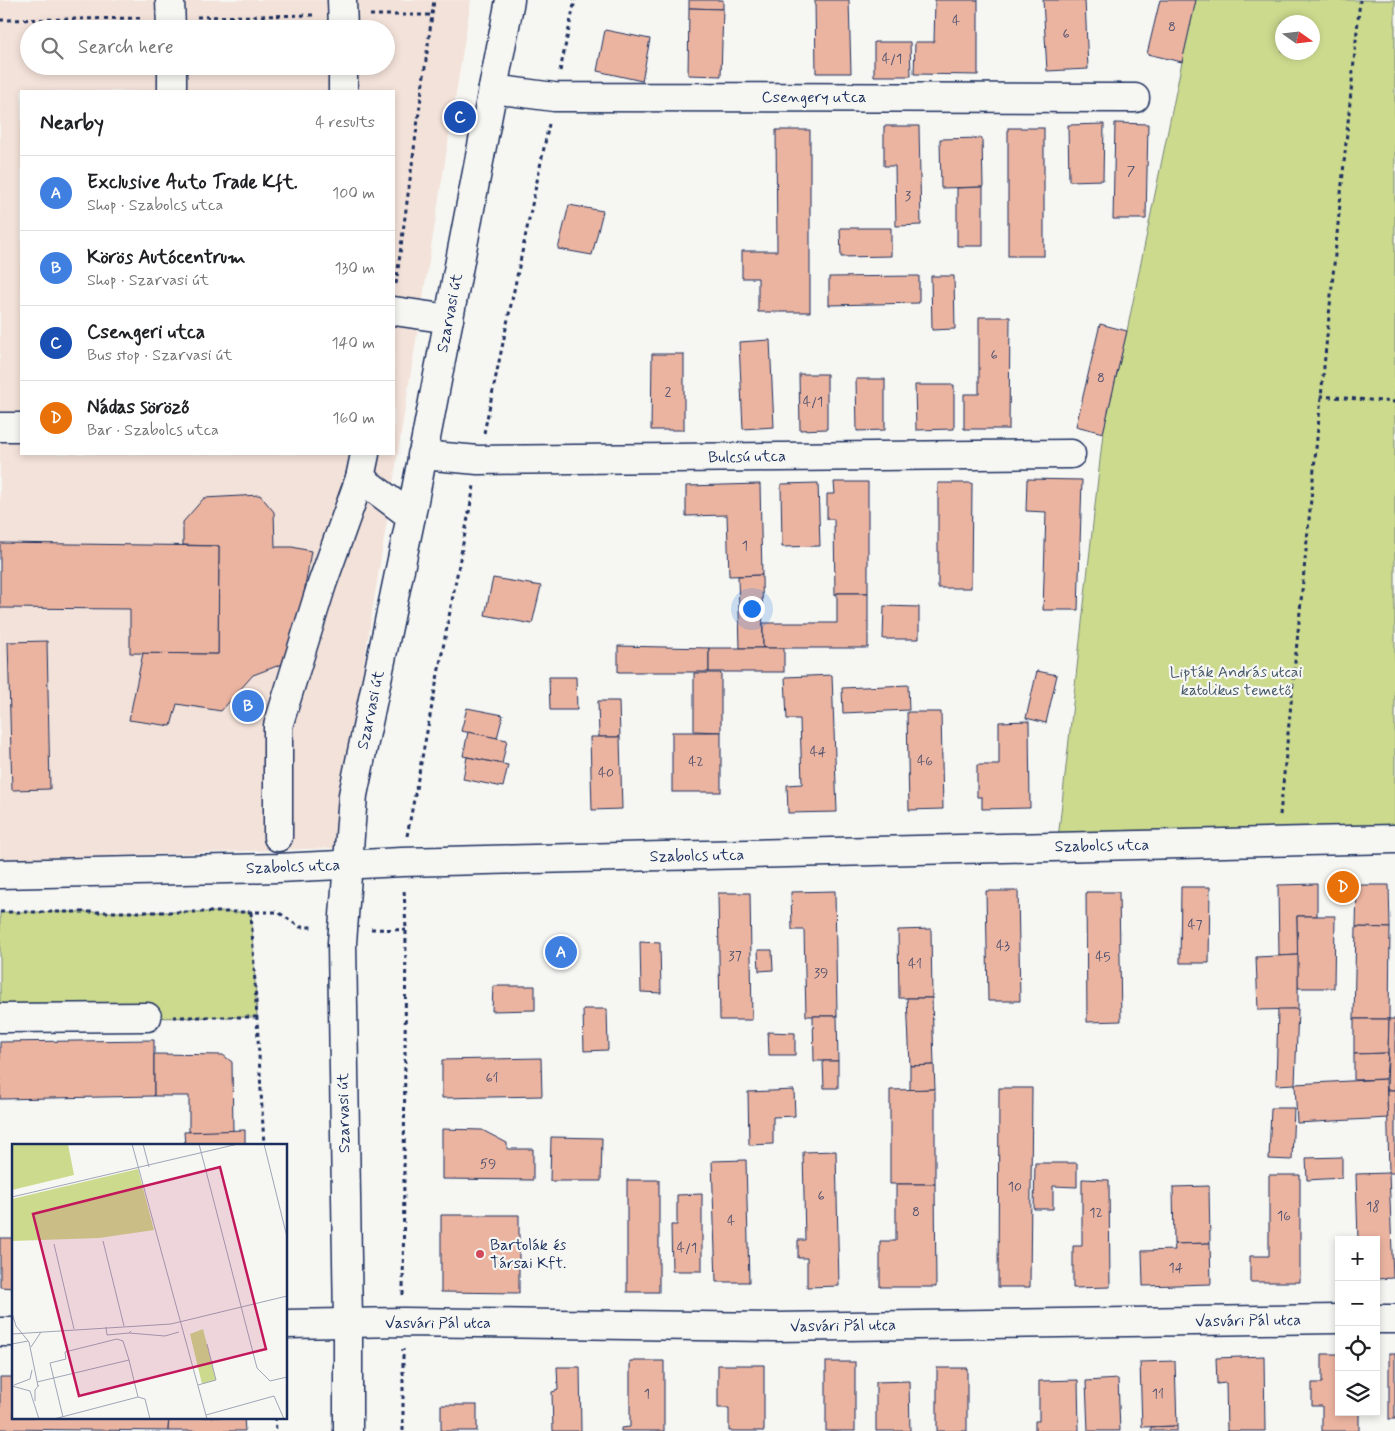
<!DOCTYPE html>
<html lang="en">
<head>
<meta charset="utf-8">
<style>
	:root { --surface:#fff; --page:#f2f2f2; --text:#202124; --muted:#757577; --line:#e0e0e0; --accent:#d1495b }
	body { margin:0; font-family:Mynerve,sans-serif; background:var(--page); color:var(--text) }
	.controls { position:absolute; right:15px; bottom:15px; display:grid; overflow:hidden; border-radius:0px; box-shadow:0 2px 8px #0003 }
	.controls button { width:45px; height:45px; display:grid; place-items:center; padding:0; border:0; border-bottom:1px solid var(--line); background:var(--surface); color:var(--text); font:25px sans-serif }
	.compass { position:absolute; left:1275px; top:15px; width:45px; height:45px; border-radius:50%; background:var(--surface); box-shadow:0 2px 8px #0003; rotate:104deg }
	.you { position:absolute; left:751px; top:608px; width:18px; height:18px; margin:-12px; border:4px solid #fff; border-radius:50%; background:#1a73e8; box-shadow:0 0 0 8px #1a73e833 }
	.badge { display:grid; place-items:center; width:32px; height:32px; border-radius:50%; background:var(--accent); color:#fff; font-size:16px; font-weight:700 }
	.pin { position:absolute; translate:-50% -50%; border:2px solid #fff; box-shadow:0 1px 5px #0006 }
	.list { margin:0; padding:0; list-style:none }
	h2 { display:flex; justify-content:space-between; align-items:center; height:65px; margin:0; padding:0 20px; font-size:21px }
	h2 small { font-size:16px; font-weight:400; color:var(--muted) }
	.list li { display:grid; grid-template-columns:32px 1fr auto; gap:15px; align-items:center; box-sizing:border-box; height:75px; padding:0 20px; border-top:1px solid var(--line) }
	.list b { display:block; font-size:19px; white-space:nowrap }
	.list p { margin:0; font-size:16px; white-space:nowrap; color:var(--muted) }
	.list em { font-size:16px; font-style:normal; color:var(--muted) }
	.icon { flex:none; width:28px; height:28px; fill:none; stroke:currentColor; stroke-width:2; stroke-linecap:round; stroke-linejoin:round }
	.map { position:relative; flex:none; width:1395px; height:1431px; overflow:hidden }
	.search { position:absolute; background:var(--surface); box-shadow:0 2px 8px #0003; left:20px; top:20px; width:375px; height:55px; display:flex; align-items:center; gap:12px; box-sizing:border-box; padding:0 18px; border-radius:28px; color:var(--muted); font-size:19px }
	.panel { position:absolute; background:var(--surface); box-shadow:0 2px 8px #0003; left:20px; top:90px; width:375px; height:365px; border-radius:0px }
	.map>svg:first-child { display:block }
	.built { fill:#f3e2d9; fill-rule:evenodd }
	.green { fill:#ccda8e; stroke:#748476; fill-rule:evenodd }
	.building { fill:#ebb4a0; stroke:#1b2f5e }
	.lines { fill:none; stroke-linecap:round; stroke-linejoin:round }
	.minor-casing { stroke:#1b2f5e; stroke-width:31 }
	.major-casing { stroke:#1b2f5e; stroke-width:31 }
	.path { stroke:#1b2f5e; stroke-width:3; stroke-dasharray:4 4; stroke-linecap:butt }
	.minor { stroke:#f6f6f2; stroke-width:28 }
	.major { stroke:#f6f6f2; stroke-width:28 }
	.poi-dot { fill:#d1495b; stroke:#f6f6f2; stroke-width:2 }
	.labels { text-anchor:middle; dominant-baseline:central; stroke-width:4.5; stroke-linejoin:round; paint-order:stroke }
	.number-label { font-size:14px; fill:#4f506e }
	.street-label { font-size:16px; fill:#1b2f5e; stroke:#f6f6f2 }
	.park-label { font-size:16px; fill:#475a6a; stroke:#f6f6f2 }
	.poi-label { font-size:16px; fill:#1b2f5e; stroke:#f6f6f2; text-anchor:start }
	.inset-road { fill:none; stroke:#9ea6b7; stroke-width:1 }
	.view { fill:#c2185b; fill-opacity:0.15; stroke:#c2185b; stroke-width:2.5 }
	.inset-edge { fill:none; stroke:#1b2f5e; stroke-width:2.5 }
</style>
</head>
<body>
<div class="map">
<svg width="1395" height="1431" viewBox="0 0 1395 1431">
	<rect width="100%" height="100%" fill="#f6f6f2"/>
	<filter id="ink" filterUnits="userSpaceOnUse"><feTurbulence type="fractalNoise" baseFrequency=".02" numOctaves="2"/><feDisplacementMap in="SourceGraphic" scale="10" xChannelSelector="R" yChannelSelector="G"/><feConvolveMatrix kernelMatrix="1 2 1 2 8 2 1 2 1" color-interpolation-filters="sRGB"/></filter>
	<g filter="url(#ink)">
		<path class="built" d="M0 0H471L334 848 0 860ZM29 29H386V66H29ZM21 91H394V454H21Z"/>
		<g class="green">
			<path d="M1196 0H1395V839H1058L1103 433 1127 331 1182 62ZM1282 22H1312V52H1282Z"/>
			<path d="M0 912H251L257 1017 0 1019Z"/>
		</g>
		<g class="building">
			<path d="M689 0H723V9L689 8Z"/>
			<path d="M815 0H849L851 73H816Z"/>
			<path d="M935 0H978V75L914 74 915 42H934Z"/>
			<path d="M1043 0H1085L1088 69 1047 71Z"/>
			<path d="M1160 0H1196L1182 62 1147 54Z"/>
			<path d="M689 8 723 9 721 76 688 75Z"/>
			<path d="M605 30 650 39 642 81 597 71Z"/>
			<path d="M874 42H910L911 76H874Z"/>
			<path d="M1115 123 1148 124 1146 219H1113Z"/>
			<path d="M1104 124 1103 180 1069 181 1068 125Z"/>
			<path d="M884 126H919L921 225 896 226 895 166H884Z"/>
			<rect x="1008" y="128" width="36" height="128"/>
			<path d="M776 130H810V312H758V278H742V251H777Z"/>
			<path d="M982 138 983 187 941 188 940 139Z"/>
			<path d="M983 187V246H957V188Z"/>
			<path d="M569 205 603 211 592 255 558 249Z"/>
			<path d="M840 228H891V256L841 257Z"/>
			<path d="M919 276V303L829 305V277Z"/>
			<path d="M931 276H954L955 329 932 330Z"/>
			<path d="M979 317H1010L1009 429H964V394H979Z"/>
			<path d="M1100 324 1127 331 1103 433 1076 426Z"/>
			<path d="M770 340 774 427 743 429 739 342Z"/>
			<path d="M652 354H684V430H651Z"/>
			<path d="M799 374H827V429L800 430Z"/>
			<path d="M856 379H885V430L857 431Z"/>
			<path d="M915 385H954V429L916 430Z"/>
			<path d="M1027 479 1082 480 1078 610H1043L1046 512 1026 511Z"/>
			<path d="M834 482H868V593H837L835 595 834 519H827V494H835Z"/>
			<path d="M818 483 820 546 782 547 781 484Z"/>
			<path d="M938 483H972L971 588H938Z"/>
			<path d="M760 484 762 575 729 576 727 515 686 516V486Z"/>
			<path d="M260 495 274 512 275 547H292L311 551 293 660 253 675 221 711 177 704 171 726 129 720 143 653 218 654 219 546 183 545V522L204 498Z"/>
			<path d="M0 543 219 546 218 654 130 653V609L0 608Z"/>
			<path d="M762 575 763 648H740L738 576Z"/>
			<path d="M493 578 541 586 532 624 485 615Z"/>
			<path d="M837 593H868V648H763V623H837Z"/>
			<path d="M884 606 919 607V639H883Z"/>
			<path d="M47 641 50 789 12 790 8 642Z"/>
			<path d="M618 646 709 648V672H618Z"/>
			<rect x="709" y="648" width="75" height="24"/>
			<path d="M1037 671 1057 675 1046 723 1026 718Z"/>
			<path d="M694 673H721V732L694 731Z"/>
			<path d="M832 675 837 812 788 813 787 785 802 784 800 719H787L785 677Z"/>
			<path d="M549 677H576L577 710H550Z"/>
			<path d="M908 685 909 710 843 713 842 688Z"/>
			<path d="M598 701H619L620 737H599Z"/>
			<path d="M467 708 503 715 497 738 461 731Z"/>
			<path d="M907 712H941L943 809 909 810Z"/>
			<path d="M1029 721 1030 808 982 809V797H977V765H999V722Z"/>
			<path d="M468 732 507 740 502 764 463 756Z"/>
			<rect x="672" y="732" width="49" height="60"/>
			<path d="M590 737H620L622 809 592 810Z"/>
			<path d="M467 757 508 765 503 787 463 779Z"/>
			<path d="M1317 884V916H1297L1298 955 1279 956 1278 885Z"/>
			<path d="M1357 885H1389L1390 928 1356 927Z"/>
			<path d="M1181 887H1210L1209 963H1180Z"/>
			<path d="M835 891 837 1016H806L804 930H792L791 892Z"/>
			<path d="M986 891H1018L1020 1001H988Z"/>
			<path d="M1086 892H1119L1121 1021 1087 1022Z"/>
			<path d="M718 893H750L752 1020H720Z"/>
			<path d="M1297 916H1335L1334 988H1298Z"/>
			<path d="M1356 927 1390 928 1389 1019H1354Z"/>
			<path d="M931 929 932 998H899L898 930Z"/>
			<path d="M640 942 660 943 661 993 641 992Z"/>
			<path d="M758 950H772L773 970 759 971Z"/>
			<path d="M1298 955V1009L1258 1010 1256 957Z"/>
			<path d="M493 986H535V1010L492 1011Z"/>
			<path d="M907 998H932L934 1065 910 1066Z"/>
			<path d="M583 1009H607L608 1050 584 1051Z"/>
			<path d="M1278 1009H1298L1295 1084 1276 1085Z"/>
			<path d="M813 1016H837L838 1061H814Z"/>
			<path d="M1354 1019H1389L1388 1053 1354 1054Z"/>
			<path d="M1389 1019H1395V1090H1387Z"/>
			<path d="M768 1032 795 1033V1055H769Z"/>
			<path d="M154 1040V1096L0 1099V1042Z"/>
			<path d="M1388 1053 1386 1079 1354 1080V1054Z"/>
			<path d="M154 1054 223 1055 232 1062 233 1131 189 1132V1096H154Z"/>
			<path d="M541 1058 542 1096 442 1098V1060Z"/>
			<path d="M823 1061H838V1088H824Z"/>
			<path d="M934 1065 935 1089 910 1090V1066Z"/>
			<path d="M1386 1079 1388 1118 1297 1123 1295 1084Z"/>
			<path d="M999 1088H1032L1030 1287H998Z"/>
			<path d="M935 1089V1184H890V1090Z"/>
			<path d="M794 1090 795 1116 773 1117V1144L749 1145 748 1092Z"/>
			<path d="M1387 1090H1395V1173H1389Z"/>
			<path d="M1271 1108H1294L1292 1160 1269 1159Z"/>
			<path d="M442 1129 482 1130 507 1143V1149H533V1180L442 1179Z"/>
			<path d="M245 1130V1145H185L184 1132Z"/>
			<path d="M551 1137 602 1138 601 1181H550Z"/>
			<path d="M836 1151 839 1286 807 1287V1258H798V1240H805L803 1152Z"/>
			<path d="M1342 1157V1178L1307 1180 1306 1158Z"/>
			<path d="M746 1160 749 1282H716L712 1161Z"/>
			<path d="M1035 1163H1077V1187L1053 1186V1209H1034Z"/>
			<path d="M1389 1173 1393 1278 1376 1279V1240H1358L1356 1174Z"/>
			<path d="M1269 1175H1300V1282H1250V1256H1269Z"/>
			<path d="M1082 1179 1109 1180 1110 1287 1073 1288V1246H1082Z"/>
			<rect x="627" y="1180" width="32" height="112"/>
			<path d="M896 1184H935L936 1287H880V1241H896Z"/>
			<path d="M1209 1186 1210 1243 1174 1244 1173 1187Z"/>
			<path d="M702 1194V1271H672L671 1225H677V1195Z"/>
			<path d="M441 1215H519V1293L441 1292Z"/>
			<path d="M0 1238H14V1288L0 1287Z"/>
			<path d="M1210 1243 1211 1284 1143 1286 1142 1251 1175 1250 1174 1244Z"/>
			<rect x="1389" y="1353" width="6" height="66"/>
			<path d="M1322 1354H1339V1412H1359V1431H1322V1406H1312V1383H1322Z"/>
			<path d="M1264 1356 1265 1431H1227L1226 1383 1217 1384 1216 1358Z"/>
			<path d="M630 1361H664V1431H621V1428L630 1427Z"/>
			<path d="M1175 1361 1177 1426 1142 1427 1140 1362Z"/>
			<rect x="826" y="1362" width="29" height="69"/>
			<path d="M718 1365H764V1431H729V1408H718Z"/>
			<path d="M557 1367H580L581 1431H553L552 1392 558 1390Z"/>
			<rect x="937" y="1368" width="30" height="63"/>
			<path d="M0 1377H14V1417H169L168 1431 0 1429Z"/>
			<path d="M1118 1379 1120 1431H1088L1086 1381Z"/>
			<path d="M1078 1380 1079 1431H1035V1421H1039V1381Z"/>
			<path d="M909 1381 910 1431H876V1382Z"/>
			<rect x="441" y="1405" width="36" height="26"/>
			<path d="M169 1417H244L245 1431H168Z"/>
			<path d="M1177 1426V1431H1151V1427Z"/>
		</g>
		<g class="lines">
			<defs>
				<g id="minor">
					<path d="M170 0 171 29"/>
					<path d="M342 0 343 29"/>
					<path d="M172 66V91"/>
					<path d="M493 89 554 97 1135 98"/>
					<path d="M343 91V66"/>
					<path d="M394 311 449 319"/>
					<path d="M0 427H21"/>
					<path d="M365 454 360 478 411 516"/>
					<path d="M422 455 478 460 1071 454"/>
					<path d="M278 837V726L322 584 360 478"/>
					<path d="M0 874 278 868 402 862 1395 839"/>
					<path d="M0 1018 147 1017"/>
					<path d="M1376 1319H1395"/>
					<path d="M286 1324 403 1322 776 1327 1339 1319"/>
					<path d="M0 1332H14"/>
				</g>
				<path id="major" d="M348 1431V1323L342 943 353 795 411 516 510 0"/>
			</defs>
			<use href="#minor" class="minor-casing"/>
			<use href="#major" class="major-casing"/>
			<g class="path">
				<path d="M370 15H432"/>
				<path d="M197 17 316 15"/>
				<path d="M0 20 144 18"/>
				<path d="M560 71 575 0"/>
				<path d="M396 284 434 0"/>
				<path d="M1320 396 1395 402"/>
				<path d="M484 433 549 124"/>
				<path d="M1280 815 1360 0"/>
				<path d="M407 836 474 486"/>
				<path d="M0 912H278L300 927H315"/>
				<path d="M251 912 264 1145"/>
				<path d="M371 929 406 930"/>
				<path d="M173 1017H257"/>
				<path d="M403 1295 406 930 404 889"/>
				<path d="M275 1417 276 1431"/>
				<path d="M403 1431V1349"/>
			</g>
			<use href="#minor" class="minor"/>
			<use href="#major" class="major"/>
		</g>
	</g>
	<circle class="poi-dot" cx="480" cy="1254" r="5"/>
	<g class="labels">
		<g class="number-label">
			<text x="956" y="21">4</text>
			<text x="1172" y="27">8</text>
			<text x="1066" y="34">6</text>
			<text x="892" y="59">4/1</text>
			<text x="1131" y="171">7</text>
			<text x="908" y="196">3</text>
			<text x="994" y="355">6</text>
			<text x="1101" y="378">8</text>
			<text x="668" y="392">2</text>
			<text x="813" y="402">4/1</text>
			<text x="745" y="546">1</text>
			<text x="818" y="752">44</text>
			<text x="925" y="761">46</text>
			<text x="696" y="762">42</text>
			<text x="606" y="773">40</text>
			<text x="1195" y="925">47</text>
			<text x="1003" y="946">43</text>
			<text x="735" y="956">37</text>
			<text x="1103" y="957">45</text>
			<text x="915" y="964">41</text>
			<text x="821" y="973">39</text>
			<text x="492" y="1078">61</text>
			<text x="488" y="1164">59</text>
			<text x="1015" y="1187">10</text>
			<text x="821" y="1196">6</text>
			<text x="1373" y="1207">18</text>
			<text x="916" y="1212">8</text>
			<text x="1096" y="1213">12</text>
			<text x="1284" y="1216">16</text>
			<text x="731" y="1221">4</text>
			<text x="687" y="1248">4/1</text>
			<text x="1176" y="1268">14</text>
			<text x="647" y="1394">1</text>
			<text x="1158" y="1394">11</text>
		</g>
		<g class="street-label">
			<text x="814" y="97">Csengery utca</text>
			<text transform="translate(450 313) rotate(-79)">Szarvasi út</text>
			<text transform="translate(747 457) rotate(-1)">Bulcsú utca</text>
			<text transform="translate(371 710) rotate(-78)">Szarvasi út</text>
			<text transform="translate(1102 846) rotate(-1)">Szabolcs utca</text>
			<text transform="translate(697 856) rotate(-1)">Szabolcs utca</text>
			<text transform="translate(293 867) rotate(-2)">Szabolcs utca</text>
			<text transform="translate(344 1113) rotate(-91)">Szarvasi út</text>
			<text transform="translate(1248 1321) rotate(-1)">Vasvári Pál utca</text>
			<text x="438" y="1323">Vasvári Pál utca</text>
			<text transform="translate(843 1326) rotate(-1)">Vasvári Pál utca</text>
		</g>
		<g class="park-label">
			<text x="1236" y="672">Lipták András utcai<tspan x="1236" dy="18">katolikus temető</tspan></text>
		</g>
		<g class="poi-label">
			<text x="490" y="1245">Bartolák és<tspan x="490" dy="18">Társai Kft.</tspan></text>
		</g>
	</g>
	<g transform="translate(12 1144)">
		<rect width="275" height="275" fill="#f6f6f2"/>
		<path d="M0 0H56L62 31 0 46ZM126 25 142 86 87 94 0 97V55ZM191 185 204 236 190 240 178 190Z" fill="#ccda8e"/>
		<path class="inset-road" d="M120 0 195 275M131 0 137 23M187 0 245 224 258 237 275 233M252 0 275 93M0 53 226 0M91 97 112 182M42 100 62 185M0 169 4 182 17 198 26 242M94 183 95 191 117 189 119 187M117 189 153 192 167 188M0 190 159 180 275 152M0 200 16 197M19 203 29 188M25 238 117 216 126 253M2 241 18 235 20 226M186 241 204 236 195 200M0 242 18 247 27 275M23 257V246L27 241M194 271 262 252 272 275M51 273 38 219 54 215 53 208 105 195 111 197 117 216M42 275 126 253 133 255 138 275"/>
		<path class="view" d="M208 23 254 205 67 252 21 70Z"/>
		<rect width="275" height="275" class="inset-edge"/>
	</g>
</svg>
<div class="controls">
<button>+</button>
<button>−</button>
<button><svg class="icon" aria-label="locate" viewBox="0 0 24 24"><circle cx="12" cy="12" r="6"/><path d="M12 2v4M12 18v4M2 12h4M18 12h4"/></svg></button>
<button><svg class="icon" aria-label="layers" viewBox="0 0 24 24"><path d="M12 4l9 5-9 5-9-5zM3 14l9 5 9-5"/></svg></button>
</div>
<svg class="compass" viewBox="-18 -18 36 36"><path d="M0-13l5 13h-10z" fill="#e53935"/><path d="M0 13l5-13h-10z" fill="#757577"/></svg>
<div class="you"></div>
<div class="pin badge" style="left:561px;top:952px;background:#3f7fe0">A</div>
<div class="pin badge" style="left:248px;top:706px;background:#3f7fe0">B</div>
<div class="pin badge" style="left:460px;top:117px;background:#1a4fb4">C</div>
<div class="pin badge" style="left:1343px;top:887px;background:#e8710a">D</div>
<div class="search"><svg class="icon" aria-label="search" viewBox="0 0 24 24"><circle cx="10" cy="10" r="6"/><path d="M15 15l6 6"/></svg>Search here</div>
<section class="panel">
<h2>Nearby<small>4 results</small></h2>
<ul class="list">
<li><span class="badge" style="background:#3f7fe0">A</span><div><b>Exclusive Auto Trade Kft.</b><p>Shop · Szabolcs utca</p></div><em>100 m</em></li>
<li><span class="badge" style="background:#3f7fe0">B</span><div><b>Körös Autócentrum</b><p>Shop · Szarvasi út</p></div><em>130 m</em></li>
<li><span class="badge" style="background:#1a4fb4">C</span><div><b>Csengeri utca</b><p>Bus stop · Szarvasi út</p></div><em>140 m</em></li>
<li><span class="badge" style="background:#e8710a">D</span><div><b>Nádas söröző</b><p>Bar · Szabolcs utca</p></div><em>160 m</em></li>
</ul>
</section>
</div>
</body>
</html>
